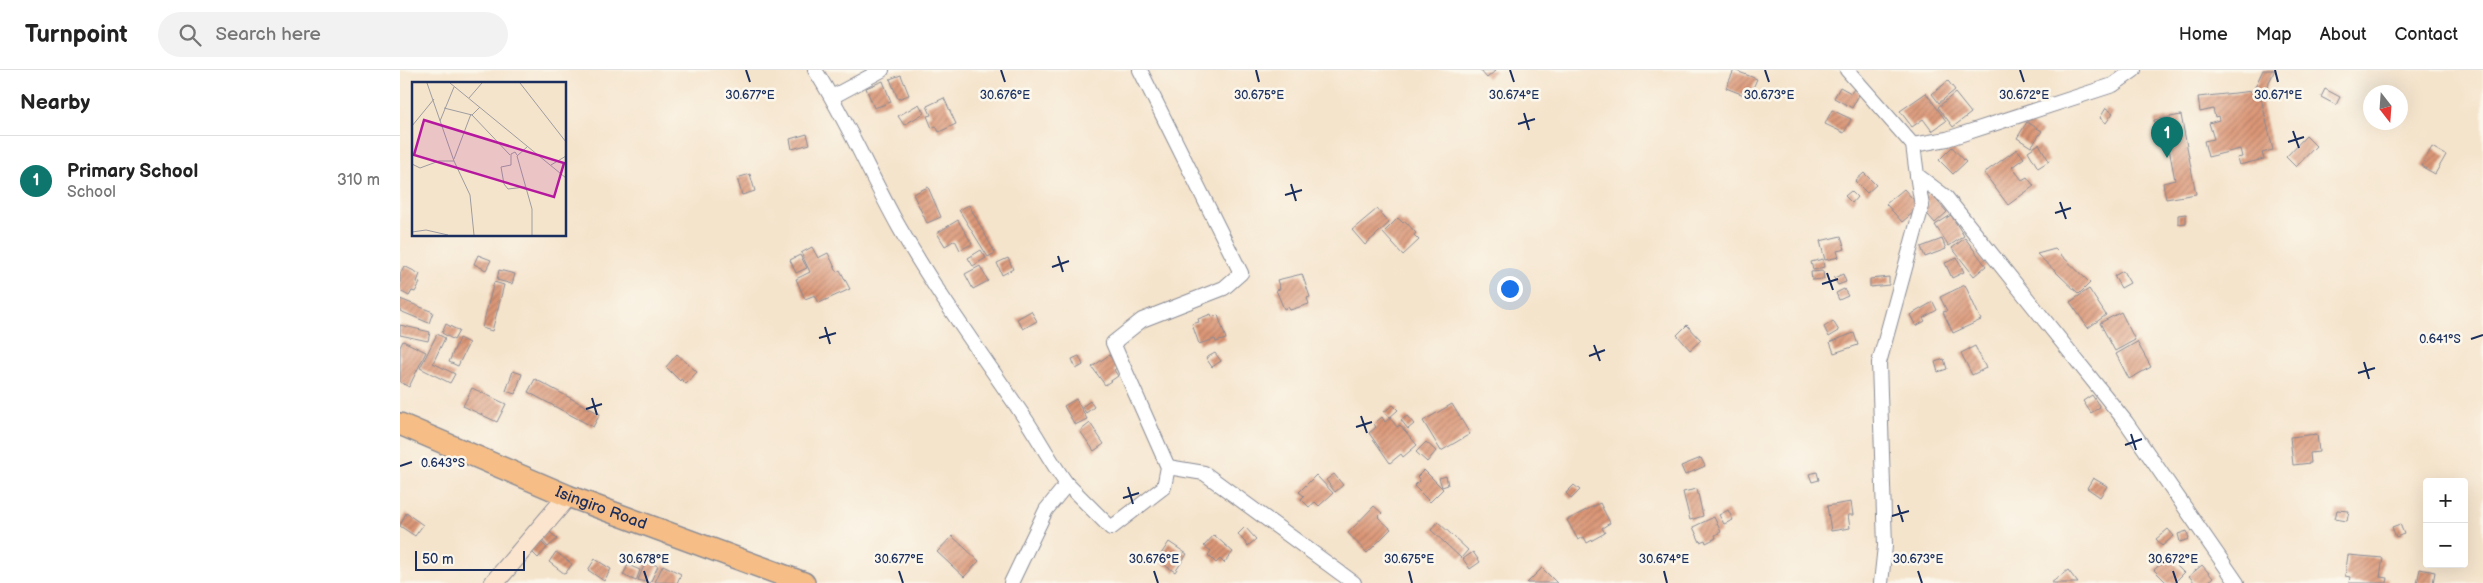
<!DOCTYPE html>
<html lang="en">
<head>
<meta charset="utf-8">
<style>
	:root { --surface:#fff; --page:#f2f2f2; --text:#222; --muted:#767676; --line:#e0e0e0; --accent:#0f766e }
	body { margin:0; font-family:"Balsamiq Sans",sans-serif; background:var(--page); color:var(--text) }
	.controls { position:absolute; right:15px; bottom:15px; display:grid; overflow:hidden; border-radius:5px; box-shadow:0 5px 20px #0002 }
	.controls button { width:45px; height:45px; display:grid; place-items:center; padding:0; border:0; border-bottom:1px solid var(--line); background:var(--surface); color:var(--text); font:25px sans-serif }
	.compass { position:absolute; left:1963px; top:15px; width:45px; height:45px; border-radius:50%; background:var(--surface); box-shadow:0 5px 20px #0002; rotate:163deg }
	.scale { position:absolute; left:15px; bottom:12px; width:110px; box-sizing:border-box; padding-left:5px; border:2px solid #1b2f5e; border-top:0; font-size:14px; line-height:18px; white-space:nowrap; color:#1b2f5e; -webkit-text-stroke:4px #fbf7ec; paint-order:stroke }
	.you { position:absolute; left:1109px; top:218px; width:18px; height:18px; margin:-12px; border:4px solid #fff; border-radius:50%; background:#1a73e8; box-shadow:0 0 0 8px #1a73e833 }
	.badge { display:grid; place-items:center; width:32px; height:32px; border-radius:50%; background:var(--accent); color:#fff; font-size:16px; font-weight:700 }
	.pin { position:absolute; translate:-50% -41px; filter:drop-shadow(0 1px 2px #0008) }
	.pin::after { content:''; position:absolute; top:26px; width:18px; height:15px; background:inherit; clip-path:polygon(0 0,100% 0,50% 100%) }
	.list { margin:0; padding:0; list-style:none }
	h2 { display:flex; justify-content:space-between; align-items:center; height:65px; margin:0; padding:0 20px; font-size:21px }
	h2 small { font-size:16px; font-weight:400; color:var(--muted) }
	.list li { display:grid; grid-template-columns:32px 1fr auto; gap:15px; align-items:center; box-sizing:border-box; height:90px; padding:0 20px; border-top:1px solid var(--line) }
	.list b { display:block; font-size:19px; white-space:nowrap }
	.list p { margin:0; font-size:16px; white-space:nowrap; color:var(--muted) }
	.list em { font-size:16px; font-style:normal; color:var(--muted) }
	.icon { flex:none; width:28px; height:28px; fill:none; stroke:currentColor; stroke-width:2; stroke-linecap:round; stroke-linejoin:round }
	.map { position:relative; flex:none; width:2083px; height:513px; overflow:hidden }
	header { display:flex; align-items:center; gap:30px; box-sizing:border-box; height:70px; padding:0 25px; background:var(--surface); border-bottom:1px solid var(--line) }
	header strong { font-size:24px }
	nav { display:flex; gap:28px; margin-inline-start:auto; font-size:18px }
	.search { width:350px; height:45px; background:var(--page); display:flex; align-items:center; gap:12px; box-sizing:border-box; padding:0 18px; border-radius:28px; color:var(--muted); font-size:19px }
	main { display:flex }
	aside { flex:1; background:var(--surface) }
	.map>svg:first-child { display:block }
	.building { fill:url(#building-hatch) }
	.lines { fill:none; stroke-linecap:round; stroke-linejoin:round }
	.street-casing { stroke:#888a95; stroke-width:16 }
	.secondary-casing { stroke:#888a95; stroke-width:21 }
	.primary-casing { stroke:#888a95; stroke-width:24 }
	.street { stroke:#fff; stroke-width:14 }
	.secondary { stroke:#fbe5cf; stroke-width:19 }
	.primary { stroke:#f6be86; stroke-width:21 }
	.ticks { fill:none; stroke:#1b2f5e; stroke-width:2 }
	.labels { text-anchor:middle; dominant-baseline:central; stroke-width:5; stroke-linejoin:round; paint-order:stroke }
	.street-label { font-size:16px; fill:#1b2f5e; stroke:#fbf7ec }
	.inset-road { fill:none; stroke:#9e9ca0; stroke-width:1 }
	.view { fill:#b5179e; fill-opacity:0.15; stroke:#b5179e; stroke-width:2.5 }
	.inset-edge { fill:none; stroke:#1b2f5e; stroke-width:2.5 }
	.ticks-label { font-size:12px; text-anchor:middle; fill:#1b2f5e; stroke:#fbf7ec; stroke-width:5; stroke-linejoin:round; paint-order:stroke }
</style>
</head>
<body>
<header>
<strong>Turnpoint</strong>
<div class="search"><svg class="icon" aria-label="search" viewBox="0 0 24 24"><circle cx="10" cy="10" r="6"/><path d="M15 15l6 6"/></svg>Search here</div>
<nav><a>Home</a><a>Map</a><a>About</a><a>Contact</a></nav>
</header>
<main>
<aside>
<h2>Nearby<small></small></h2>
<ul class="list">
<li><span class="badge">1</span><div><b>Primary School</b><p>School</p></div><em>310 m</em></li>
</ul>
</aside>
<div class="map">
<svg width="2083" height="513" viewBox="0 0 2083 513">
	<defs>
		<pattern id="building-hatch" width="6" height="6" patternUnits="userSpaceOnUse" patternTransform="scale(1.25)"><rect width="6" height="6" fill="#db9676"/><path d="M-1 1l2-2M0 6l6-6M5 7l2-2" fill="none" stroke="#b17b64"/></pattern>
	</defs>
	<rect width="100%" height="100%" fill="#fbf7ec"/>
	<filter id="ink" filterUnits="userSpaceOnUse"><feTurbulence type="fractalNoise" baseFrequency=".02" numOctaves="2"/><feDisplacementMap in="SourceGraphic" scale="10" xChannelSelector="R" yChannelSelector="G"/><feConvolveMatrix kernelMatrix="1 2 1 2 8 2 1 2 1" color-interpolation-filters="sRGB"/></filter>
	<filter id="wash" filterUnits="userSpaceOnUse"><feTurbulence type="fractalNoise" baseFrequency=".0096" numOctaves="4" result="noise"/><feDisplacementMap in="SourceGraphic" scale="20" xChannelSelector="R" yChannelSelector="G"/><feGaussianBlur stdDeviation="1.12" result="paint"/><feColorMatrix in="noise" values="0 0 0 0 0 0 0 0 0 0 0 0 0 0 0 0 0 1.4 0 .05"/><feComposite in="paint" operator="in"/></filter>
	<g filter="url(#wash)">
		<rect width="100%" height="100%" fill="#f5e4cc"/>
		<g id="blocks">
			<g class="building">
				<path d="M1080 0H1093L1095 1 1087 8Z"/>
				<path d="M1334 0 1357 9 1349 27 1326 18Z"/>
				<path d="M1863 0H1875L1861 28 1873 80 1862 83 1864 89 1839 95 1837 88 1842 87 1840 79 1808 87 1804 71 1814 69 1809 53 1819 50 1818 46 1815 47 1813 39 1800 42 1798 27 1853 21Z"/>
				<path d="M501 5 509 25 498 29 490 9Z"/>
				<path d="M483 11 491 32 474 38 466 18Z"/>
				<path d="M1548 11 1555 20 1539 33 1532 24Z"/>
				<path d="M1440 17 1451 23 1454 19 1460 23 1452 38 1434 28Z"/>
				<path d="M1925 19 1940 27 1936 35 1921 27Z"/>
				<path d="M1526 23 1546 51 1532 61 1523 49 1512 57 1500 41Z"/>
				<path d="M1555 23 1571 43 1553 57 1538 37Z"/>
				<path d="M544 28 556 54 539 62 536 56 532 58 527 46 531 45 527 36Z"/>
				<path d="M519 34 524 43 504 55 498 46Z"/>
				<path d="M1706 38 1713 43 1706 53 1700 48Z"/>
				<path d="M1432 40 1451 49 1444 63 1425 54Z"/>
				<path d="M1781 45 1796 124 1766 129 1763 113 1775 110 1766 63 1757 65 1754 50Z"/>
				<path d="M1627 52 1642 61 1631 77 1617 68Z"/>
				<path d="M407 64 410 74 392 79 390 69Z"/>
				<path d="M1906 66 1916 76 1896 97 1886 87Z"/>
				<path d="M1639 74 1649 91 1638 98 1628 81Z"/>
				<path d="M1552 77 1566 92 1553 104 1539 90Z"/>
				<path d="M2032 77 2046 85 2035 104 2021 96Z"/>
				<path d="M1617 79 1624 88 1612 97 1622 110 1627 107 1634 116 1608 135 1584 103Z"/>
				<path d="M1464 103 1476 115 1467 123 1455 111Z"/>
				<path d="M350 104 355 121 342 125 337 108Z"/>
				<path d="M528 117 541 147 527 153 513 124Z"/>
				<path d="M1504 119 1520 137 1502 152 1486 134Z"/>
				<path d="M1451 121 1457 127 1452 133 1445 126Z"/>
				<path d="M1530 123 1547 142 1535 153 1523 139 1529 134 1524 128Z"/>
				<path d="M569 135 595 183 588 187 559 140Z"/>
				<path d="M977 139 989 153 965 175 952 160Z"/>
				<path d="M1786 144V153L1778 154V145Z"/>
				<path d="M1551 145 1564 166 1549 176 1535 155Z"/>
				<path d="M998 148 1003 153 1005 151 1016 163 1014 165 1019 170 1003 185 983 163Z"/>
				<path d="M558 150 572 174 560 180 555 170 545 176 537 163Z"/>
				<path d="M1441 166 1445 179 1437 181 1439 187 1425 190 1420 171Z"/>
				<path d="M1565 168 1586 196 1574 206 1552 178Z"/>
				<path d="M1542 169 1546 179 1525 187 1521 177Z"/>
				<path d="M412 177 418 188 428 183 437 202 440 200 450 219 419 233 415 225 405 229 396 209 410 202 401 183Z"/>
				<path d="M1655 179 1690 213 1679 224 1637 184Z"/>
				<path d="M581 180 586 188 573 196 568 188Z"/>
				<path d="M78 185 91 190 86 200 74 194Z"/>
				<path d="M400 185 407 198 396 203 390 190Z"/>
				<path d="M608 188 613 199 602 205 597 193Z"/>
				<path d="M1557 188 1564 202 1552 208 1545 193Z"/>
				<path d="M1423 189 1424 197 1413 200 1411 192Z"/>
				<path d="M4 196 20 204 17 212 20 213 15 222 12 221 9 226 0 221V204Z"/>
				<path d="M580 196 588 211 573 219 565 204Z"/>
				<path d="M99 200 115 204 112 214 97 210Z"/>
				<path d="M1423 201 1424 209 1412 210 1411 202Z"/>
				<path d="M1723 201 1730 213 1721 218 1714 206Z"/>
				<path d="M902 204 910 227 907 228 909 234 890 240 888 237 884 239 876 220 880 219 877 210Z"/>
				<path d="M1443 204 1446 212 1438 215 1434 208Z"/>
				<path d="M1489 207V215L1470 217V209Z"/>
				<path d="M94 212 104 215 92 261 82 258Z"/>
				<path d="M1565 215 1581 250 1553 263 1543 242 1547 241 1540 227Z"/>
				<path d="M1444 219 1448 226 1439 230 1436 223Z"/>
				<path d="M1689 219 1706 245 1688 258 1670 232Z"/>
				<path d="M0 229 33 242 29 253 0 241Z"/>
				<path d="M1533 232 1537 240 1523 248 1525 251 1516 256 1510 245Z"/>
				<path d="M631 241 637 251 623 259 617 249Z"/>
				<path d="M1721 242 1735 270 1715 281 1700 253Z"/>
				<path d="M811 244 812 247 818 245 826 269 816 272 815 269 799 274 792 254 799 252 798 249Z"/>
				<path d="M1433 251 1439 261 1429 267 1424 257Z"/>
				<path d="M46 254 59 261 54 270 42 263Z"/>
				<path d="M0 255 30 262 28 271 0 265Z"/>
				<path d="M1287 255 1301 270 1290 280 1277 265Z"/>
				<path d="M1454 263 1458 275 1434 283 1430 272Z"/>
				<path d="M37 264 45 268 33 293 55 304 50 313 20 298Z"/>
				<path d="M59 268 69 273 58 296 49 292Z"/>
				<path d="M3 271 26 282 9 317 0 312V277Z"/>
				<path d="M1737 272 1751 297 1729 309 1716 284Z"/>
				<path d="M1575 276 1586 298 1572 305 1561 283Z"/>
				<path d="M815 283 821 291 812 297 806 288Z"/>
				<path d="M277 284 297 302 286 314 281 309 280 311 266 297Z"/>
				<path d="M709 285 718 297 714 300 718 306 705 315 692 297Z"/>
				<path d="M679 286 683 295 676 299 672 289Z"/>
				<path d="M1544 289 1547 299 1538 302 1535 292Z"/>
				<path d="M113 301 122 304 115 324 106 321Z"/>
				<path d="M135 309 200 344 193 357 128 322Z"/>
				<path d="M72 318 106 334 97 352 63 336Z"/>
				<path d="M1692 325 1700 337 1691 343 1683 331Z"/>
				<path d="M676 329 687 349 675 355 664 336Z"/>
				<path d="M690 331 694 337 686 343 682 337Z"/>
				<path d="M1052 334 1070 364 1041 381 1023 351Z"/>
				<path d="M993 335 998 340 989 348 984 342Z"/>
				<path d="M1007 346 1014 354 1008 359 1001 350Z"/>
				<path d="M982 347 985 352 990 348 997 357 1000 355 1017 375 1003 387 1001 384 990 393 969 363 976 357 974 354Z"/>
				<path d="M690 353 704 374 694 381 680 361Z"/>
				<path d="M1917 364 1919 382 1910 383 1911 393 1893 395 1890 367Z"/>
				<path d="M1026 372 1036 381 1027 392 1016 382Z"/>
				<path d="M1301 388 1305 396 1285 405 1281 396Z"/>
				<path d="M1024 400 1043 419 1030 432 1014 416 1020 410 1017 407Z"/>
				<path d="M1417 402 1419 410 1412 412 1409 404Z"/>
				<path d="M934 404 943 415 935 422 926 410Z"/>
				<path d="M916 405 933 423 919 436 915 432 909 437 901 429 904 426 899 422Z"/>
				<path d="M1046 406 1048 415 1042 417 1039 408Z"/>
				<path d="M1693 408 1707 416 1700 427 1687 418Z"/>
				<path d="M1174 415 1180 420 1171 429 1166 423Z"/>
				<path d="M1297 419 1303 446 1290 450 1283 422Z"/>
				<path d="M1451 432 1453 445H1448L1450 458 1431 461 1427 436Z"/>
				<path d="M1200 433 1210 453 1202 458 1205 463 1187 473 1184 467 1178 470 1167 450Z"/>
				<path d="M974 436 982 443 978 447 991 459 967 483 948 463Z"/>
				<path d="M1328 440 1333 450 1324 454 1319 445Z"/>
				<path d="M1937 440 1949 441 1947 451 1935 449Z"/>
				<path d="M6 443 23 455 15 466 0 456Z"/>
				<path d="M1314 447 1321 462 1315 465 1316 468 1306 473 1305 470 1300 472 1293 457Z"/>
				<path d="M1038 452 1068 480 1061 488 1031 460Z"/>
				<path d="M2000 454 2004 464 1996 467 1992 457Z"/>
				<path d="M845 457 856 469 848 476 838 464Z"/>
				<path d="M1768 459 1774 466 1762 476 1756 469Z"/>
				<path d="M148 460 157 469 148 477 140 468Z"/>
				<path d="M1787 461 1789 469 1780 472 1778 464Z"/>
				<path d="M814 465 833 482 824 493 820 489 816 493 808 485 811 481 804 476Z"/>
				<path d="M552 466 579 491 564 507 537 482Z"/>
				<path d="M138 469 147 478 138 488 129 479Z"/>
				<path d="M769 472 787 484 775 502 757 490Z"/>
				<path d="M156 482 172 494 165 504 149 492Z"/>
				<path d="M1073 482 1080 492 1070 499 1063 489Z"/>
				<path d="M1948 485 1983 488 1980 507 1988 508 1987 513H1949L1950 507 1945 506Z"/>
				<path d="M1768 487 1784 503 1774 513H1767L1754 500Z"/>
				<path d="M195 489 211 499 204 511 188 500Z"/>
				<path d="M246 491 258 496 250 513 238 510Z"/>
				<path d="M228 495 240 500 236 511 223 505Z"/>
				<path d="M263 495 281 504 277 513 255 512Z"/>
				<path d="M1802 495 1813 508 1807 513H1795L1789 506Z"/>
				<path d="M1142 498 1157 513H1127Z"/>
				<path d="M2020 499 2035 502 2033 513H2017Z"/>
				<path d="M1668 500 1678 513H1651Z"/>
			</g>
		</g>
	</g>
	<g filter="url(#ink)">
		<use href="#blocks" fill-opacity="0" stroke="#888a95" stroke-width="1"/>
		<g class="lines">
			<defs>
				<g id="street">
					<path d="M415 0C447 50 470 105 499 157 536 222 580 282 622 344 638 367 650 391 667 414L646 440 611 513"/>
					<path d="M1447 0 1513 75 1517 105 1546 127 1726 352 1837 513"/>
					<path d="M432 27 482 0"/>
					<path d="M1513 75 1547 69 1713 15 1734 0"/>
					<path d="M768 397 804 403 954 513"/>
					<path d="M667 414 711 458 764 417 768 397 713 273 742 250 824 218 841 203 740 0"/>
					<path d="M1481 513 1485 476 1479 293 1522 136 1517 105"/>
				</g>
				<path id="secondary" d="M94 513 168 426"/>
				<g id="primary">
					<path id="s1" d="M0 354 168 426 404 513"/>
				</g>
			</defs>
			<use href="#street" class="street-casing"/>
			<use href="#secondary" class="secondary-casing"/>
			<use href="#primary" class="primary-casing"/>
			<use href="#street" class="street"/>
			<use href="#secondary" class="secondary"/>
			<use href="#primary" class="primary"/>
		</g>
	</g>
	<path class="ticks" d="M346 0 350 12M601 0 605 12M856 0 859 12M1110 0 1114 12M1365 0 1369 12M1620 0 1624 12M1875 0 1878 12M1124 43 1129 60M1118 54 1135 49M1893 61 1899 78M1888 72 1904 67M891 114 896 131M885 125 902 120M1660 132 1666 149M1655 143 1671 138M658 186 663 202M652 197 669 191M1427 203 1433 220M1422 214 1438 209M425 257 430 274M419 268 436 263M2071 269 2083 265M1194 275 1200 291M1189 286 1205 280M1964 292 1969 309M1958 303 1975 298M192 328 197 345M186 339 202 334M961 346 967 363M956 357 972 352M1731 364 1736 380M1725 375 1742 369M0 396 12 392M728 417 733 434M723 428 739 423M1498 435 1503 452M1492 446 1509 441M244 501 248 513M499 501 503 513M754 501 758 513M1009 501 1012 513M1264 501 1267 513M1518 501 1522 513M1773 501 1777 513"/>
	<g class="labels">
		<g class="street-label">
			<text stroke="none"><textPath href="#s1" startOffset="218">Isingiro Road</textPath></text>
		</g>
	</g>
	<g transform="translate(12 12)">
		<rect width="154" height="154" fill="#f5e4cc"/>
		<path class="inset-road" d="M15 1 42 79 58 113 62 153M38 1 154 96M108 1 154 60M57 16 70 1M32 26 60 33 68 25M60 33 98 73M28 39 42 5M0 44 22 17M115 65 105 74 120 127V153M105 73 103 70 99 72V83L89 85 92 102 96 107 113 105M42 77 59 32M0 82 8 86 27 79H42M139 83 154 74M0 150 14 148 36 153"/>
		<path class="view" d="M12 38 152 81 142 115 2 73Z"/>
		<rect width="154" height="154" class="inset-edge"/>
	</g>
	<g class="ticks-label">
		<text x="350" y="29">30.677°E</text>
		<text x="605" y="29">30.676°E</text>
		<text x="859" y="29">30.675°E</text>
		<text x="1114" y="29">30.674°E</text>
		<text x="1369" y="29">30.673°E</text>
		<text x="1624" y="29">30.672°E</text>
		<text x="1878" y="29">30.671°E</text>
		<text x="2040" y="273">0.641°S</text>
		<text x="43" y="397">0.643°S</text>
		<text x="244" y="493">30.678°E</text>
		<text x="499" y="493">30.677°E</text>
		<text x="754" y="493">30.676°E</text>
		<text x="1009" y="493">30.675°E</text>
		<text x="1264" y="493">30.674°E</text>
		<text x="1518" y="493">30.673°E</text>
		<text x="1773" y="493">30.672°E</text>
	</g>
</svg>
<div class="controls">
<button>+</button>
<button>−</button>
</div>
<svg class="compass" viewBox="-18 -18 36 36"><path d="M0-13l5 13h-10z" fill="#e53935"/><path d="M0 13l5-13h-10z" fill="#767676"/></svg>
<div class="scale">50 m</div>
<div class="you"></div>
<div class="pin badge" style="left:1767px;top:88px">1</div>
</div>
</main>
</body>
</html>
